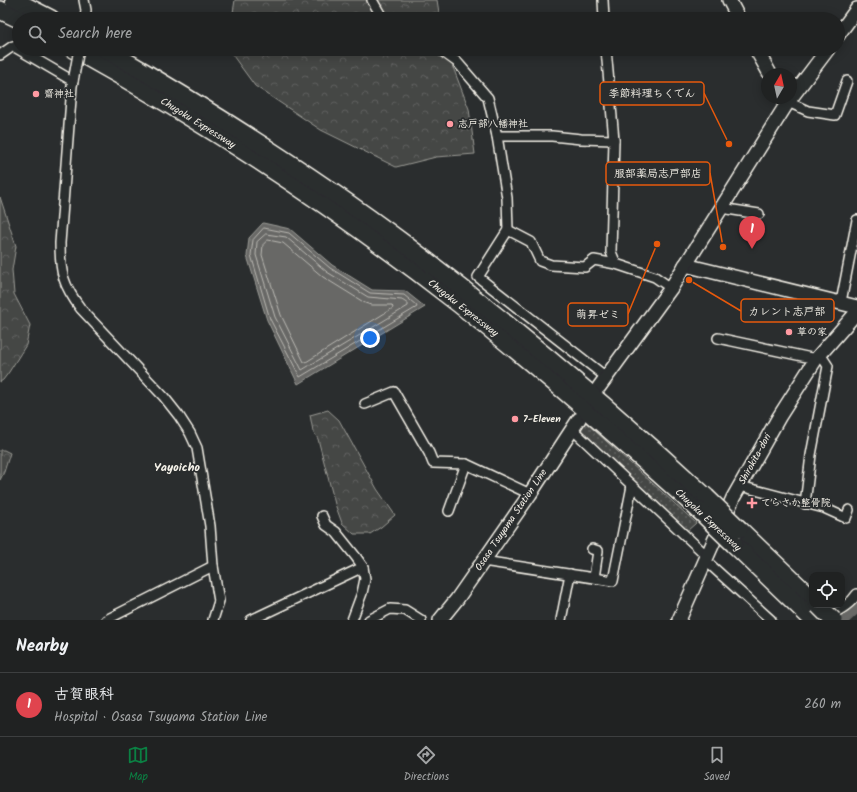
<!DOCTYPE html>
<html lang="en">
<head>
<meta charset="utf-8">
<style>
	:root { --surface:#202222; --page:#2d2f2f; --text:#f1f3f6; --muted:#a2a4a5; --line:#3d3f40; --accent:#0b8043 }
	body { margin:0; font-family:Kalam,"Klee One",sans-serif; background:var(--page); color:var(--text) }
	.controls { position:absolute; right:12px; bottom:12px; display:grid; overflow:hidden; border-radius:8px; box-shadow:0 2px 10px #0003 }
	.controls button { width:36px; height:36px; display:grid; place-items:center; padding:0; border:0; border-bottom:1px solid var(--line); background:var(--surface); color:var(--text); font:20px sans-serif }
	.compass { position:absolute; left:761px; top:68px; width:36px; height:36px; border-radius:50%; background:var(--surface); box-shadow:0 2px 10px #0003; rotate:9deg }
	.you { position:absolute; left:370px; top:338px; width:14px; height:14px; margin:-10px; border:3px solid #fff; border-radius:50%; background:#1a73e8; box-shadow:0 0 0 6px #1a73e833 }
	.badge { display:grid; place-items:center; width:26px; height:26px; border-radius:50%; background:var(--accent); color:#fff; font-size:13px; font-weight:700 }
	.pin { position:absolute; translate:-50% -33px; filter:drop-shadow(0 1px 2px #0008) }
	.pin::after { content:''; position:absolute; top:21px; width:14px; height:12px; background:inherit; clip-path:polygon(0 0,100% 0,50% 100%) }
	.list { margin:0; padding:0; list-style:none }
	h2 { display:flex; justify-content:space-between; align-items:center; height:52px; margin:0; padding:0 16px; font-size:17px }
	h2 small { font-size:13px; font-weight:400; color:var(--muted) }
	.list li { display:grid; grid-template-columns:26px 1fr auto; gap:12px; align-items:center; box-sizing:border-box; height:64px; padding:0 16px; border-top:1px solid var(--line) }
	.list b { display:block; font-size:15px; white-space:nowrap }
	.list p { margin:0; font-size:13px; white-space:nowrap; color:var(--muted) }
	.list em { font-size:13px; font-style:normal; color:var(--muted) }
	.icon { flex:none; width:22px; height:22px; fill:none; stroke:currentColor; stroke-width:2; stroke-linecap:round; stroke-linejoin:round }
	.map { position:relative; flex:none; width:857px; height:620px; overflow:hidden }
	.search { position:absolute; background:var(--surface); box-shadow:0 2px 10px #0003; left:12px; right:12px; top:12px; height:44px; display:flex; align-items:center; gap:10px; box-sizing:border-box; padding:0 14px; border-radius:22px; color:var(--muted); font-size:15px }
	.sheet { height:116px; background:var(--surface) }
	nav { display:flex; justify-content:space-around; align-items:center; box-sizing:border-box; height:56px; border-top:1px solid var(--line); background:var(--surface); font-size:11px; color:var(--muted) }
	nav a { display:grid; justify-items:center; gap:2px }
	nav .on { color:var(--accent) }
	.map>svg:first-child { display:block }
	.grass { fill:url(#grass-dots); stroke:#9c9c96 }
	.forest { fill:url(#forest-crowns); stroke:#9c9c96 }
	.water { fill:#676866; stroke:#9f9f9a }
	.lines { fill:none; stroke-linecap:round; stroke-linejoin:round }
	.shore { stroke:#bcbab4; stroke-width:1 }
	.river { stroke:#676866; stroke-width:18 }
	.street-casing { stroke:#f4f1e8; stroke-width:12 }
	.secondary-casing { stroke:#f4f1e8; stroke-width:16 }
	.highway-casing { stroke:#f4f1e8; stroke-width:20 }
	.street { stroke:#2a2d2e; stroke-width:9 }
	.secondary { stroke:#2a2d2e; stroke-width:13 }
	.highway { stroke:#2a2d2e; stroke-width:17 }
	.street-bridge-casing { stroke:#f4f1e8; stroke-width:12; stroke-linecap:butt }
	.highway-bridge-casing { stroke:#f4f1e8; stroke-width:20; stroke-linecap:butt }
	.street-bridge { stroke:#2a2d2e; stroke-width:9 }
	.highway-bridge { stroke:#2a2d2e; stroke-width:17 }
	.poi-dot { fill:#ff9aa2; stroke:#2a2d2e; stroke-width:1.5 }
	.labels { text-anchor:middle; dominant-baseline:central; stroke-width:3.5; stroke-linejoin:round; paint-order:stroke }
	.poi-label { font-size:10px; font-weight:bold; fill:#f4f1e8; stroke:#2a2d2e; text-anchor:start }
	.street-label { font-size:10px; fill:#f4f1e8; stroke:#2a2d2e }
	.quarter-label { font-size:12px; font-weight:bold; fill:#f4f1e8; stroke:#2a2d2e }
	.leader { fill:none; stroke:#e8590c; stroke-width:1.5 }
	.callout-dot { fill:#e8590c; stroke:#2a2d2e; stroke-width:1.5 }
	.callout { fill:#2a2d2e; stroke:#e8590c; stroke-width:1.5 }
	.callout-label { font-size:11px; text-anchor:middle; font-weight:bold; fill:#f4f1e8 }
</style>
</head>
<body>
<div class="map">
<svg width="857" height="620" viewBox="0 0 857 620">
	<defs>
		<pattern id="grass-dots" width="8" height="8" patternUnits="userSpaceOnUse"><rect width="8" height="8" fill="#444645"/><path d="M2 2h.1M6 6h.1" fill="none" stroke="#606160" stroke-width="1.8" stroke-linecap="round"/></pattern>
		<pattern id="forest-crowns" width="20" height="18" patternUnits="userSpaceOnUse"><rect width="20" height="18" fill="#444645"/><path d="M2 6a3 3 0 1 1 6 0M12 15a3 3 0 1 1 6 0" fill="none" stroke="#606160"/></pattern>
	</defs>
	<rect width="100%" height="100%" fill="#2a2d2e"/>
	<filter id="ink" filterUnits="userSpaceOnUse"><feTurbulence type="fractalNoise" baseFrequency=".025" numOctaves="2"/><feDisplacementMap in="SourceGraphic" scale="8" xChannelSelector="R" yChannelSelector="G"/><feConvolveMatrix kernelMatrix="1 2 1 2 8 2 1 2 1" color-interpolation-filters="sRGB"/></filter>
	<g filter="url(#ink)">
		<path class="grass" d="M583 420 696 523 687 531 579 428Z"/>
		<g class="forest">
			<path d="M235 0H437L440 19H232Z"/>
			<path d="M228 49H446L469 109 475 154 436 157 396 167 321 130 255 86Z"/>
			<path d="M0 197 16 246 12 270 14 294 30 325 26 345 9 372 3 380 0 382Z"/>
			<path d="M328 410 339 420 377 489 395 515 381 527 370 534H354L342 523 335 504 318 439 313 431 310 415Z"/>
			<path d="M0 450H4L10 453 4 472 0 480Z"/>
		</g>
		<path class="water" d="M263 223 290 229 332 265 372 290 405 291 425 307 298 384 267 320 247 256 249 238Z"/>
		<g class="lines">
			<g class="shore">
				<path d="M264 228 289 233 330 268 370 293 404 295 416 305 417 307 300 377 270 319 251 255 253 240Z"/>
				<path d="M266 234 286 237 327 272 368 297 402 300 408 304V306L302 370 275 317 256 255 257 242Z"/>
				<path d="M268 240 283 243 323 277 365 303 371 305H392L393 308 306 362H304L281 315 262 255 263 245Z"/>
			</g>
			<path class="river" d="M838 620 857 603"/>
			<defs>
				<g id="street">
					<path d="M84 0 86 10 85 19"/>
					<path d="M372 0 383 19"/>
					<path d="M603 0 604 19"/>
					<path d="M439 49 457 62 488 98 497 136 507 198 508 230"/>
					<path d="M606 49 614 140 611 252 616 264 655 277 671 288"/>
					<path d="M0 55 13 46 73 81"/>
					<path d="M74 76 72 86 60 243C60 273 63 285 81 309L164 397 179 416 190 433 197 448 210 526 213 566 219 601 213 620"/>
					<path d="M788 102 808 111 835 115 847 81"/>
					<path d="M497 136H552L581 139 614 140"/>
					<path d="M721 208 759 214"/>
					<path d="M841 302 857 220"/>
					<path d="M718 338 816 359"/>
					<path d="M606 377 478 277 508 230 531 242 540 261 551 265 585 267 594 260 616 264"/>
					<path d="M365 404 394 392 429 453 433 463 466 464"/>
					<path d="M572 429 707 556"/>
					<path d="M740 486 824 508 846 518 849 510"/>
					<path d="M805 504 811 455 828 366 820 354"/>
					<path d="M449 511 466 464 530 494"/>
					<path d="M322 516 326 525 336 532 356 557 363 567 365 579 362 593 352 620"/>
					<path d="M705 560 771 620"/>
					<path d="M483 561 594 578 598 551 592 549"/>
					<path d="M594 578 613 581 632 486"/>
					<path d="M827 616C839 611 850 605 857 594"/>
					<path d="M106 620 213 566"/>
					<path d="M251 620 363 567"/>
					<path d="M369 620 390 609 405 610 421 620"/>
					<path d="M561 620 570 574"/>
				</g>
				<g id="secondary">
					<path d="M729 0 739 19"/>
					<path d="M838 35 857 9"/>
					<path d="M756 49 770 74"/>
					<path d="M685 265 857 307"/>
					<path d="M599 387 671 288 788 102 828 49"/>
					<path d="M440 620 457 599 530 494 579 419"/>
					<path d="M679 620 733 498 779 417 816 359 857 312"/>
				</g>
				<g id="highway">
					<path d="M14 0 51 19"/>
					<path d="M0 10 19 19"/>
					<path d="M73 49C207 123 339 210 459 304 542 370 622 440 700 511"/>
					<path d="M105 49C208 109 310 173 406 245 510 324 610 408 706 497"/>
					<path d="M739 529 812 599"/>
					<path d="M734 544 813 620"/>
				</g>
			</defs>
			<use href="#street" class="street-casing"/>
			<use href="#secondary" class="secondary-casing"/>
			<use href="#highway" class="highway-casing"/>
			<use href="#street" class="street"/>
			<use href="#secondary" class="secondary"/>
			<use href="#highway" class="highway"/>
			<defs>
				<path id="street-bridge" d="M74 76 79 49"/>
				<g id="highway-bridge">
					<path d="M706 497 739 529"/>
					<path d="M700 511 734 544"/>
					<path d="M818 605 833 620"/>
				</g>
			</defs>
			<use href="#street-bridge" class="street-bridge-casing"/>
			<use href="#highway-bridge" class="highway-bridge-casing"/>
			<use href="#street-bridge" class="street-bridge"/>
			<use href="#highway-bridge" class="highway-bridge"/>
		</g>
	</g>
	<g class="poi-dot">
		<circle cx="36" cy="94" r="4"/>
		<circle cx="450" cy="124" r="4"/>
		<circle cx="789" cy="332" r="4"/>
		<circle cx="515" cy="419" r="4"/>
		<path d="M750 497h4v4h4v4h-4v4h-4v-4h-4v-4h4z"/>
	</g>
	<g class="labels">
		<g class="poi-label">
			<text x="44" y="94">齋神社</text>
			<text x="458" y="124">志戸部八幡神社</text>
			<text x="797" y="332">草の家</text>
			<text x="523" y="419">7-Eleven</text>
			<text x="761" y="503">てらさか整骨院</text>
		</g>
		<g class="street-label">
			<text transform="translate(198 123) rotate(32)">Chugoku Expressway</text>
			<text transform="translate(463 308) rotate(38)">Chugoku Expressway</text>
			<text transform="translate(755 459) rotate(-61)">Shirokita-dori</text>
			<text transform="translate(511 520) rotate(-56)">Osasa Tsuyama Station Line</text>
			<text transform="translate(708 520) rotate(43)">Chugoku Expressway</text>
		</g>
		<g class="quarter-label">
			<text x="177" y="467">Yayoicho</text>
		</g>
	</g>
	<path class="leader" d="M729 144L704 93M723 247L710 173M689 280L741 311M657 244L628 314"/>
	<g class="callout-dot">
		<circle cx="729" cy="144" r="4"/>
		<circle cx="723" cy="247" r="4"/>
		<circle cx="689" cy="280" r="4"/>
		<circle cx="657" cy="244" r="4"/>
	</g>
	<g class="callout">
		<rect x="600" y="82" width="104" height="23" rx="4"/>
		<rect x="606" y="162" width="104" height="23" rx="4"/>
		<rect x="741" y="299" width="93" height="23" rx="4"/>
		<rect x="568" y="303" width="60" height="23" rx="4"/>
	</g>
	<g class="callout-label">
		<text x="652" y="97">季節料理ちくでん</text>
		<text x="658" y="177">服部薬局志戸部店</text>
		<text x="787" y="315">カレント志戸部</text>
		<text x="598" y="318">萌昇ゼミ</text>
	</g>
</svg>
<div class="controls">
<button><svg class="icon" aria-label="locate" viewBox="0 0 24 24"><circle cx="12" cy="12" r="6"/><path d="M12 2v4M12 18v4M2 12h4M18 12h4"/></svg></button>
</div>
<svg class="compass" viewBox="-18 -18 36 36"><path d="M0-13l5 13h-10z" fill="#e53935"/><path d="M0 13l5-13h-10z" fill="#a2a4a5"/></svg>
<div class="you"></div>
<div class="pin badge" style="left:752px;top:249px;background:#e0444e">1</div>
<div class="search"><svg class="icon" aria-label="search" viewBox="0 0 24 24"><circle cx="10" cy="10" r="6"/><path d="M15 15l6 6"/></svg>Search here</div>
</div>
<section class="sheet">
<h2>Nearby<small></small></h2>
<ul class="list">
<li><span class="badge" style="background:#e0444e">1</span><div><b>古賀眼科</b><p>Hospital · Osasa Tsuyama Station Line</p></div><em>260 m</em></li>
</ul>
</section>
<nav>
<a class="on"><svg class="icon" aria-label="map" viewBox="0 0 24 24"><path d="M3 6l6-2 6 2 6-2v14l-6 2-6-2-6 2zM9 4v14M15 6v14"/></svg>Map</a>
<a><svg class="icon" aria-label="directions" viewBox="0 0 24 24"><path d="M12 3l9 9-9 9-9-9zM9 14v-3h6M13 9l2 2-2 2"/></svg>Directions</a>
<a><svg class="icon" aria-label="saved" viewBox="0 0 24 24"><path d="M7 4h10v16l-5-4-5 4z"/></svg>Saved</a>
</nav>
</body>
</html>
